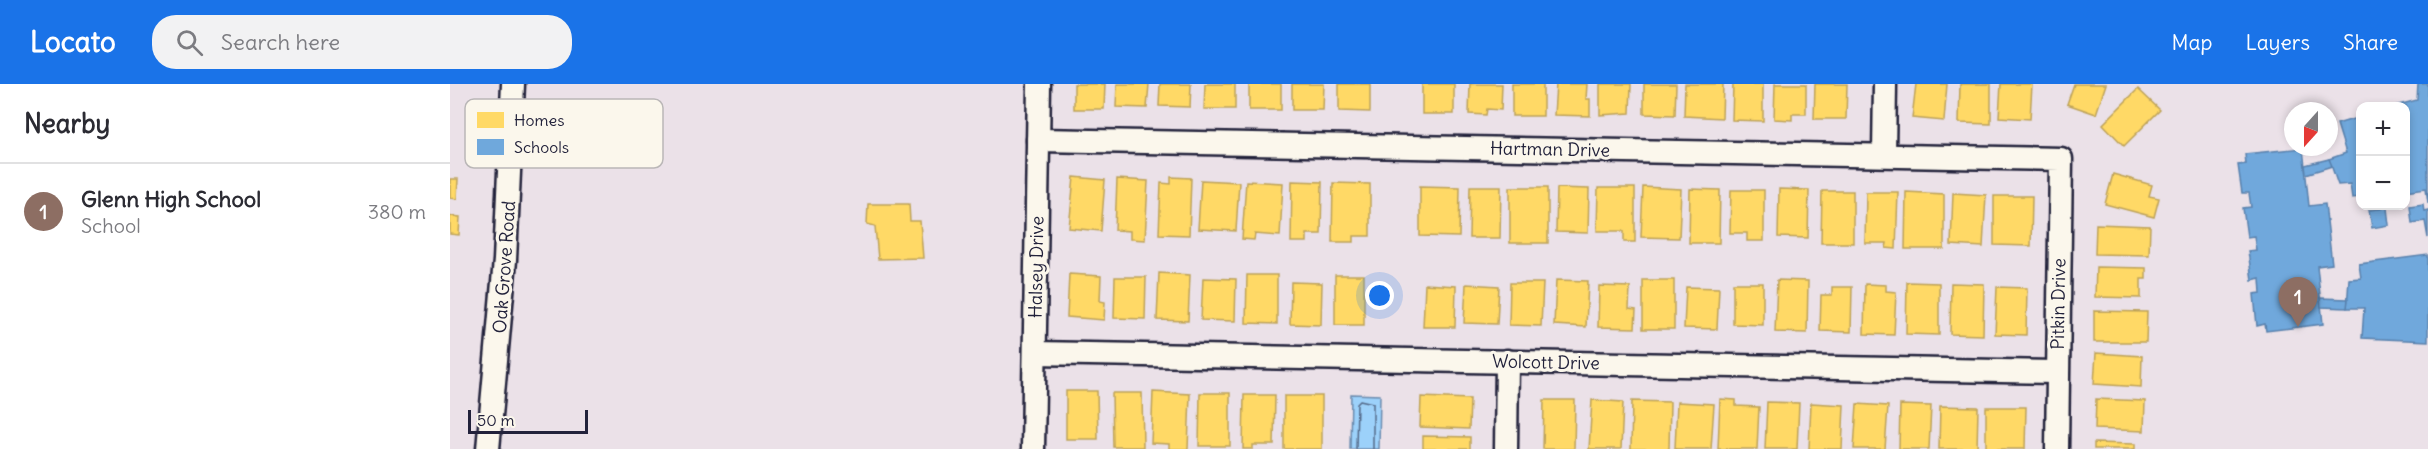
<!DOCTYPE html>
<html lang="en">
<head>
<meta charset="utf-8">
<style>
	:root { --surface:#fff; --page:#f2f2f3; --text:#2b2b33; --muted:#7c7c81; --line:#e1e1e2; --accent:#1a73e8 }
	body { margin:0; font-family:Delius,sans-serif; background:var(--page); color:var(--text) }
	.controls { position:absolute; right:18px; top:18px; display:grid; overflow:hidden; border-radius:12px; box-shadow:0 3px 9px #0003 }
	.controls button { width:54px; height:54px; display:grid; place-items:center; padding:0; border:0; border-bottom:2px solid var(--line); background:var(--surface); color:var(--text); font:30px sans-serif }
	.compass { position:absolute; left:1834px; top:18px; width:54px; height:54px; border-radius:50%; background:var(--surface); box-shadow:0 3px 9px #0003; rotate:201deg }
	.scale { position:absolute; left:18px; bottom:15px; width:120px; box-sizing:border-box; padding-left:6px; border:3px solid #22223b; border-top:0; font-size:16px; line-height:21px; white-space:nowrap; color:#22223b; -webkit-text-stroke:4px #fbf7ec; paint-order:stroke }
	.you { position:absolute; left:930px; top:212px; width:21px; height:21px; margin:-15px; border:4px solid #fff; border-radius:50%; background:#1a73e8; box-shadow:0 0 0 9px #1a73e833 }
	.badge { display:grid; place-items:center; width:39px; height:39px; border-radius:50%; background:var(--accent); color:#fff; font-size:20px; font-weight:700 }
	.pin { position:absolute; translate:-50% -50px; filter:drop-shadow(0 2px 3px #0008) }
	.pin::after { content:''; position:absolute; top:32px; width:21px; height:18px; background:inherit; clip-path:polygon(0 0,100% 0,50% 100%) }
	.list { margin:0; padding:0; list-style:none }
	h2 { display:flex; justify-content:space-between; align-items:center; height:78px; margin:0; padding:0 24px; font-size:26px }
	h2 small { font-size:20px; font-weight:400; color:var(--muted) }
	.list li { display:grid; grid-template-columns:39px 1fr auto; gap:18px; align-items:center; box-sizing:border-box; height:96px; padding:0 24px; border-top:2px solid var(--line) }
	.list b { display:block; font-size:22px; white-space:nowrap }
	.list p { margin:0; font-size:20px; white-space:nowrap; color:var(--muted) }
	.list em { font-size:20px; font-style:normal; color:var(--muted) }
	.icon { flex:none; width:33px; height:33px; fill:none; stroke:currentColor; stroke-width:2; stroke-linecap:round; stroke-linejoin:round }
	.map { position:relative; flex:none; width:1978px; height:365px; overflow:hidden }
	header { display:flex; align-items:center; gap:36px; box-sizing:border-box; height:84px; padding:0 30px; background:var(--accent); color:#fff }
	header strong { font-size:28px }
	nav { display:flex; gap:33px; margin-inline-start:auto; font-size:21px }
	.search { width:420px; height:54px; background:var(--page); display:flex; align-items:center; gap:15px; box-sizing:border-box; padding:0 21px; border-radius:24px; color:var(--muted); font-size:22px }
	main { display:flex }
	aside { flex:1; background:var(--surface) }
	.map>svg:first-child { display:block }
	.water { fill:#9cd1fa; stroke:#6b8bae; stroke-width:1.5 }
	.homes { fill:#ffd966; stroke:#bda259; stroke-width:1.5 }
	.schools { fill:#6fa8dc; stroke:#5880ac; stroke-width:1.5 }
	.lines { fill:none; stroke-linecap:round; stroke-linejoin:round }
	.shore { stroke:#536887; stroke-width:1.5 }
	.minor-casing { stroke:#22223b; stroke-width:27 }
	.minor { stroke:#fbf7ec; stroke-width:22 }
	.labels { text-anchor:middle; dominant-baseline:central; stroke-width:6; stroke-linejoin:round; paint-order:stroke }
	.street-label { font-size:18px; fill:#22223b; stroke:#fbf7ec }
	.key { fill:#fbf7ec; stroke:#bab7b7; stroke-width:1.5 }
	.key-label { font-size:16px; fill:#22223b }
</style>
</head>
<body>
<header>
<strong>Locato</strong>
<div class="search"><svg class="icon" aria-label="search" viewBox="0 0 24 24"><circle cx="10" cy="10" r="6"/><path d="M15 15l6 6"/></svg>Search here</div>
<nav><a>Map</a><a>Layers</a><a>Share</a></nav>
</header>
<main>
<aside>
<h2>Nearby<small></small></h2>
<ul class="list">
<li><span class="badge" style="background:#8d6e63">1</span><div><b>Glenn High School</b><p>School</p></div><em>380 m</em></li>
</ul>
</aside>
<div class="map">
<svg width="1978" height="365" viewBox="0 0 1978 365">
	<rect width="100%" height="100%" fill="#ebe1e8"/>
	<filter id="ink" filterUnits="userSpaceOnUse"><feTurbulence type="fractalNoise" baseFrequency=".0167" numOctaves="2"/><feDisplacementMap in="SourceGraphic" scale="12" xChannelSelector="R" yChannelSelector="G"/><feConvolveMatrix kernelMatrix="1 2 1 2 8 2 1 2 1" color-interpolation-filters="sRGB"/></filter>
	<g filter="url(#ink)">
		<path class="water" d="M901 310 930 311 929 365H900Z"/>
		<g class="homes">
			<path d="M624 0H655L654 25H624Z"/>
			<path d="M667 0H699L697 24 666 23Z"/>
			<path d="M710 0H741L740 23 709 22Z"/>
			<path d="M755 0H785V25H754Z"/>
			<rect x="799" y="0" width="32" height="26"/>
			<path d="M842 0H874L873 26H842Z"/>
			<path d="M889 0H920V28L889 27Z"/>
			<rect x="972" y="0" width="32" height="30"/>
			<path d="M1020 0H1052L1051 26 1037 25 1036 31 1019 30Z"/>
			<rect x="1062" y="0" width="31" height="32"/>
			<path d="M1106 0H1137L1136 15H1140V32L1104 31Z"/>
			<path d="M1150 0H1181L1180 29 1150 31Z"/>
			<path d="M1194 0H1226L1225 31 1194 30Z"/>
			<path d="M1235 0H1273L1272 34 1234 32Z"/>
			<path d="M1283 0H1313V37L1282 36Z"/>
			<path d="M1325 0H1356V30H1342V36L1324 35Z"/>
			<path d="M1365 0H1397L1396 35H1364Z"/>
			<path d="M1466 0H1497L1494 37 1462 34Z"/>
			<path d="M1510 0H1541V40L1509 39Z"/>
			<path d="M1551 0H1582L1580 35 1549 33Z"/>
			<path d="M1624 0H1656L1646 30 1617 20Z"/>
			<path d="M1688 5 1710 26 1674 62 1653 40Z"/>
			<path d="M1663 90 1702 101 1699 112 1709 114 1704 133 1655 120Z"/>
			<path d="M624 93 655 96 651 147 619 144Z"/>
			<path d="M721 93 741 94 739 151 709 150 711 99 721 100Z"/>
			<path d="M0 95H8L7 115 0 114Z"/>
			<path d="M667 95 698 97 695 156 680 155V147L665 146Z"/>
			<path d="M751 96 789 98 786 147 748 145Z"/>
			<path d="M796 97 833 99 830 152 805 150 804 156 792 155Z"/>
			<path d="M842 97 872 98 871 150H857V158H841Z"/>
			<path d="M883 99 920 100V152H904V158H882Z"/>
			<path d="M970 102 1010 103 1009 153 970 152Z"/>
			<path d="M1020 102H1051L1050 154H1019Z"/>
			<rect x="1060" y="103" width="38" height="56"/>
			<path d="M1193 103 1231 105 1229 154 1191 153Z"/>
			<path d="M1107 104 1139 105 1138 149 1106 148Z"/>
			<path d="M1148 104H1185V158H1174V147H1147Z"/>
			<path d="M1240 105 1270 106 1269 159H1239Z"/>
			<path d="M1329 105 1359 106 1358 154 1328 153Z"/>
			<path d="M1281 106H1314V157H1297V149H1280Z"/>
			<path d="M1372 107H1403V159H1371Z"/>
			<path d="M1416 108H1448L1446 165 1436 164 1437 159H1415Z"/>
			<path d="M1456 108 1494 110V165H1455Z"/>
			<path d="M1503 109 1536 111 1533 163 1501 161Z"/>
			<path d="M1544 112H1582L1581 162 1544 161Z"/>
			<path d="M418 120H459L460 137H470L473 174 428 175 425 142 417 140Z"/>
			<path d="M0 132 10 133 9 151 0 150Z"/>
			<path d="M1646 140 1700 142 1699 171 1645 170Z"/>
			<path d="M1646 183 1696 184V195H1691V214L1645 213Z"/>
			<path d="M709 189 740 191 738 237 707 236Z"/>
			<path d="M619 190 651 192 650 217 655 218 654 236 617 233Z"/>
			<path d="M797 191H827V240L796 239Z"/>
			<rect x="885" y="191" width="29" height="50"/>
			<path d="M665 193H696L695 235 664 234Z"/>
			<path d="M753 194 786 195 785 237 751 236Z"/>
			<path d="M1106 196 1138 197 1136 243 1104 241Z"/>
			<rect x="1193" y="196" width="31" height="49"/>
			<path d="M1327 196 1358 197 1357 249 1325 248Z"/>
			<path d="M841 198 872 199 871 241 840 240Z"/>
			<path d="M1457 198 1489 199V251L1456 250Z"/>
			<path d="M1060 199H1093L1091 242 1059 241Z"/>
			<path d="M1283 199H1313V241L1283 240Z"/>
			<path d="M1501 199 1534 200 1533 251 1500 250Z"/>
			<path d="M975 200 1006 202 1005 243H973Z"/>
			<path d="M1016 200 1049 202 1047 240 1014 239Z"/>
			<path d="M1415 200 1436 201V207L1446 208 1444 251 1414 250Z"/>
			<path d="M1149 202 1180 203 1179 225 1186 226 1185 244 1148 243Z"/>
			<path d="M1236 203 1269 204 1267 245 1234 244Z"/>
			<path d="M1382 203H1402L1401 248 1370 247 1371 211H1382Z"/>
			<path d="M1547 203 1577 204 1576 251 1545 250Z"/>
			<path d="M1644 227 1697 228 1696 258H1644Z"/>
			<path d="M1646 269 1692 272 1691 303 1644 300Z"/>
			<path d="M616 307H647L648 355H616Z"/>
			<path d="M703 308 740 310 738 365H719V360L701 359Z"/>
			<path d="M662 309H692L693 363H663Z"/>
			<path d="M750 309H780V362H749Z"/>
			<path d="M794 311H825L824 361H803V365H793Z"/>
			<rect x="834" y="312" width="38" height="53"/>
			<path d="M971 313 1020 315 1019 345 970 343Z"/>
			<path d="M1270 315 1286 316V322L1309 323 1307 365H1268Z"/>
			<path d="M1646 315 1695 317 1694 347 1645 345Z"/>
			<path d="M1094 316H1125L1124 365H1093Z"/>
			<path d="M1142 316 1173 318 1171 365H1139Z"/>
			<path d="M1182 317 1220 318 1219 365H1181Z"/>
			<path d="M1227 318 1264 320 1261 365H1225Z"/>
			<path d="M1317 318 1349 319 1347 365H1315Z"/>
			<path d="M1361 319 1394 321 1392 365H1359Z"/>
			<path d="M1407 320 1438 322 1435 365H1404Z"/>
			<path d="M1450 321 1481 322 1479 365H1449Z"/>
			<path d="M1490 322 1528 323 1527 365H1489Z"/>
			<path d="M1536 323H1576L1575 365H1536Z"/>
			<path d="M973 352 1020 353V365H973Z"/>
			<path d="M1644 359 1685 360V365H1644Z"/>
		</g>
		<g class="schools">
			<path d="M1968 0H1978V119L1976 104 1956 107V22H1945L1967 16Z"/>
			<path d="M1910 33V113L1902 114 1900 100 1888 101 1879 75 1896 69 1887 40Z"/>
			<path d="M1853 64 1859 122 1875 120 1882 180 1867 182 1873 240 1816 247 1815 240 1807 242 1804 210 1811 209 1810 194 1802 196 1798 167 1806 166 1804 152 1797 153 1793 124 1801 123 1799 109H1792L1788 81 1796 80 1795 70Z"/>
			<path d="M1879 75 1882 82 1856 90 1855 81Z"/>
			<path d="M1973 120 1974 127 1978 126V154L1975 137 1962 139 1960 122Z"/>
			<path d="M1937 124 1939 141 1922 144 1919 126Z"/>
			<path d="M1978 171V257L1912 254 1914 224H1897L1899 195 1911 194 1909 180Z"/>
			<path d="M1870 214 1898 215 1897 224 1871 223Z"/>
		</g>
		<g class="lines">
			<path class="shore" d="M906 365 907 319 910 316 923 319V365"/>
			<defs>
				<g id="minor">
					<path d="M588 56 1611 75 1607 365"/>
					<path d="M1434 70 1435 0"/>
					<path d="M585 269 1606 288"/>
					<path d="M38 365 55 176 63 0"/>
					<path d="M583 365 589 0"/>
					<path d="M1056 365 1057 277"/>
				</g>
			</defs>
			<use href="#minor" class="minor-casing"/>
			<use href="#minor" class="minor"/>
		</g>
	</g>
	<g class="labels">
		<g class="street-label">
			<text transform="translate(1100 65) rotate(1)">Hartman Drive</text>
			<text transform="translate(54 183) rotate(-86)">Oak Grove Road</text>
			<text transform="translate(586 183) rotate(-89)">Halsey Drive</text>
			<text transform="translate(1608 220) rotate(-89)">Pitkin Drive</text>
			<text transform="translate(1096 278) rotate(1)">Wolcott Drive</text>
		</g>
	</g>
	<rect x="15" y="15" width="198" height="69" rx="9" class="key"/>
	<rect x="27" y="28" width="27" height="16" fill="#ffd966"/>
	<rect x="27" y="55" width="27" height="16" fill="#6fa8dc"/>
	<g class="key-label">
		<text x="64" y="42">Homes</text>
		<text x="64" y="69">Schools</text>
	</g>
</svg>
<div class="controls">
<button>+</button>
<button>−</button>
</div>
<svg class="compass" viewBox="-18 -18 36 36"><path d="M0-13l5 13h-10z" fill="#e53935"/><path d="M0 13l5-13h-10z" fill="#7c7c81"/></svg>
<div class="scale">50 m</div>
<div class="you"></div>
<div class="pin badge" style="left:1848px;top:243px;background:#8d6e63">1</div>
</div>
</main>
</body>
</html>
